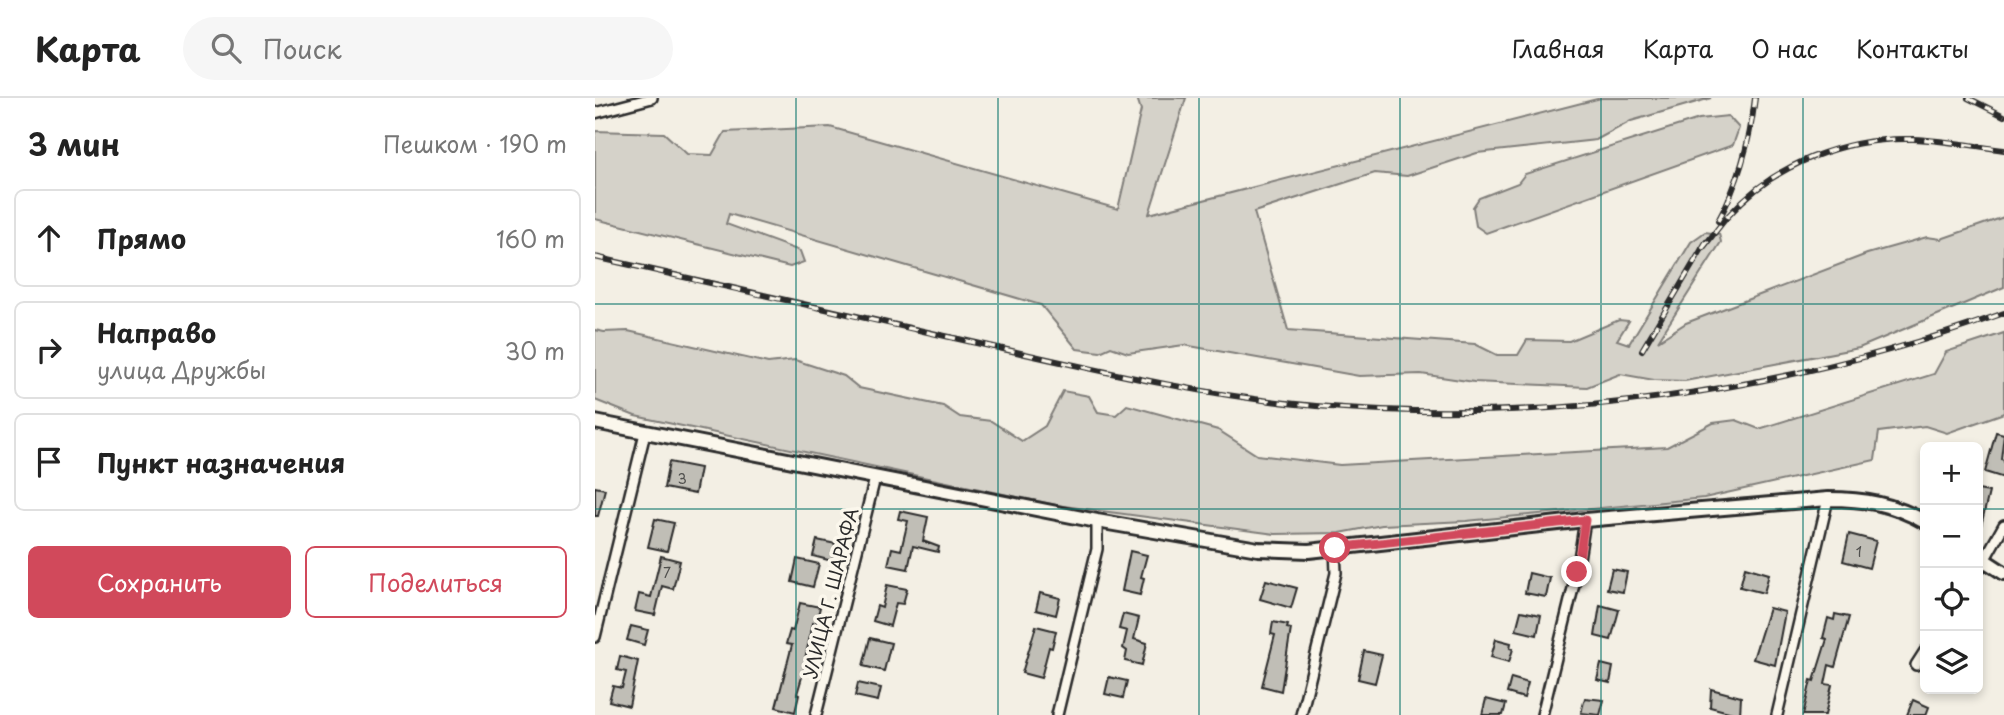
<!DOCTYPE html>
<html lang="ru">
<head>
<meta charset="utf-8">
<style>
	:root { --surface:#fff; --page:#f6f6f6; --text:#222; --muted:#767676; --line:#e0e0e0; --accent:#d1495b }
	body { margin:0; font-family:"Playpen Sans",sans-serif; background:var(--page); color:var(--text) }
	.controls { position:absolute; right:21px; bottom:21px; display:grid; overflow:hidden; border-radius:10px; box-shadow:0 4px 10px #0003 }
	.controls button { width:63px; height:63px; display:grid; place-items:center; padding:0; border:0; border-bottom:2px solid var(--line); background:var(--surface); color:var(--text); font:35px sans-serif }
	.stop { position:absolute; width:21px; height:21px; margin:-16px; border:5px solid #d1495b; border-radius:50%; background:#fff }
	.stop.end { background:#d1495b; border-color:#fff; box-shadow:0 2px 7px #0008 }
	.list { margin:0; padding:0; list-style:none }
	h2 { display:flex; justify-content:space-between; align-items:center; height:91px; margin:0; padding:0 28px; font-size:30px }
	h2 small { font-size:23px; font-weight:400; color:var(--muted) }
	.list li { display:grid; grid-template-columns:46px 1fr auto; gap:21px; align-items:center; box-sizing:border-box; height:98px; margin:0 14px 14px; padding:0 14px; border:2px solid var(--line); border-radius:10px }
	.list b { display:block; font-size:26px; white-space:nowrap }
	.list p { margin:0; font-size:23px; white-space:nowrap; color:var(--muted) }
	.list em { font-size:23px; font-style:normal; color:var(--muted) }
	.actions { display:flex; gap:14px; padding:21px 28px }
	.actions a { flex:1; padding:16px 0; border:2px solid var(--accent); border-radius:10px; text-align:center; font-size:24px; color:var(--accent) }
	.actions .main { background:var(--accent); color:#fff }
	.icon { flex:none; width:38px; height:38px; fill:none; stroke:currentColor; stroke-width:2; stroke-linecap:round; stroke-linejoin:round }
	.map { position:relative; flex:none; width:1409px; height:617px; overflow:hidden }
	header { display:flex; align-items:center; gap:42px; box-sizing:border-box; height:98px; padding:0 35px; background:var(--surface); border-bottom:2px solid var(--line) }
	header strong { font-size:33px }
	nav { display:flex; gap:38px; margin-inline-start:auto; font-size:24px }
	.search { width:490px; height:63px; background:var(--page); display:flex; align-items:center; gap:18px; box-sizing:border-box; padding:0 24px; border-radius:38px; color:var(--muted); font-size:26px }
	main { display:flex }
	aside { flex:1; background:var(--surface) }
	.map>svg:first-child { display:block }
	.green { fill:#d5d2c9; stroke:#807e7a; stroke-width:2 }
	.building { fill:#c0beb6; stroke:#2b2b2b; stroke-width:2 }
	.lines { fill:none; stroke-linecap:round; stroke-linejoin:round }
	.street-casing { stroke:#2b2b2b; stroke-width:14 }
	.secondary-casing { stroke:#2b2b2b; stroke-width:18 }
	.street { stroke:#fbf7ec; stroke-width:9 }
	.secondary { stroke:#fbf7ec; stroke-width:12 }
	.rail-casing { stroke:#2b2b2b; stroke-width:6 }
	.rail { stroke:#fbf7ec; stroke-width:3.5; stroke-dasharray:10; stroke-linecap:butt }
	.route { stroke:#d1495b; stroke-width:9 }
	.grid { fill:none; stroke:#0f766e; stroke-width:2; stroke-opacity:0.55 }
	.labels { text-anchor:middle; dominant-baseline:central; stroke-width:7; stroke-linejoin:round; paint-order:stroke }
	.number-label { font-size:14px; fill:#50504e }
	.street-label { font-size:18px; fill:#2b2b2b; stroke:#fbf7ec }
</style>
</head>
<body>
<header>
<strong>Карта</strong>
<div class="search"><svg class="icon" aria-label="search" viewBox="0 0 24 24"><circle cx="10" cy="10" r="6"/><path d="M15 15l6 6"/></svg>Поиск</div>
<nav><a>Главная</a><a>Карта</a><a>О нас</a><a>Контакты</a></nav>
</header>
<main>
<aside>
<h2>3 мин<small>Пешком · 190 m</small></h2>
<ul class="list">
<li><svg class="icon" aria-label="ahead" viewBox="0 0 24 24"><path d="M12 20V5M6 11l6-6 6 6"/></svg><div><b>Прямо</b></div><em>160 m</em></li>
<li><svg class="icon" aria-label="right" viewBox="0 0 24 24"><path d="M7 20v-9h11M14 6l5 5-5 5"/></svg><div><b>Направо</b><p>улица Дружбы</p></div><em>30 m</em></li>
<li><svg class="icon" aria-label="arrive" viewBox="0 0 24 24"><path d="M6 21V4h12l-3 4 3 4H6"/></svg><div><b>Пункт назначения</b></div></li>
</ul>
<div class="actions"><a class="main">Сохранить</a><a>Поделиться</a></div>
</aside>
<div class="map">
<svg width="1409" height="617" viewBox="0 0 1409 617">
	<rect width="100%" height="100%" fill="#f3efe4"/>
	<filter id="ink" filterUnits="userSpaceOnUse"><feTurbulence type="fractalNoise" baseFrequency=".0143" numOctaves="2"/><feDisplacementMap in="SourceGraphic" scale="14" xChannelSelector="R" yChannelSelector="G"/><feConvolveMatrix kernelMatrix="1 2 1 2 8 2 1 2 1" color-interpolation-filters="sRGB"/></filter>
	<g filter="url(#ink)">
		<g class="green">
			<path d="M542 0H591L554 116 1006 0H1116L1036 23 1001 42 882 55 812 78 780 75 659 114 693 232 880 246 902 257H923L932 242 974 243 1024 222 1034 223 1022 242 1034 246 1096 144 1110 134 1124 136 1126 144 1063 243 1091 225 1272 156 1332 139 1346 141 1409 119V189L1264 250 1090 283 1059 282 1025 276 992 289 879 284 826 276 764 278 589 247 533 255 516 249 505 254 482 251 446 207 134 116 131 126 205 153 209 164 195 169 0 121V33L69 35 92 56 117 57 130 34 235 29 523 111 546 12Z"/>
			<path d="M1133 18 1144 30 1138 47 891 135 881 128 878 109 884 100 923 85 930 76 1104 21Z"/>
			<path d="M0 232 9 234 33 233 173 265 200 262 249 278 264 290 348 308 365 319 396 323 427 343 450 328 468 293 494 298 503 314 521 317 532 307 623 332 662 357 745 367 1072 349 1118 325 1141 322 1164 331 1339 276 1351 254 1409 235V315L1352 335 1330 328 1284 334 1280 362 1109 400 871 423 787 427 745 435 680 436 461 407 40 318 0 302Z"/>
		</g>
		<g class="building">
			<path d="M1401 334 1409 336 1406 361 1409 362V380L1390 374Z"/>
			<path d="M74 364 105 370 100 396 69 390Z"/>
			<path d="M0 389 10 391 3 418H0Z"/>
			<path d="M1383 392 1394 394 1386 428 1383 427Z"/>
			<path d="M305 413 333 419 328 443 344 449 343 454 318 448 313 471 293 467 297 450 306 452 313 423 303 421Z"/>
			<path d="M60 421 79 425 72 453 53 449Z"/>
			<path d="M1254 436 1281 443 1274 470 1248 463Z"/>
			<path d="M222 442 241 446 237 463 218 458Z"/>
			<path d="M535 453 552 457 546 479 549 480 545 497 527 493Z"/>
			<path d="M66 458 85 463 78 491 67 488 60 517 40 513 44 496 56 499Z"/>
			<path d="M202 461 224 466 218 489 197 484Z"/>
			<path d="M1150 469 1174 476 1169 495 1145 489Z"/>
			<path d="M1017 471 1032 474 1028 494 1012 491Z"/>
			<path d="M934 475 955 480 951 499 930 495Z"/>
			<path d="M671 482 702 490 696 510 665 501Z"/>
			<path d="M292 487 312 491 308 506 301 505 295 528 278 523 282 508 287 510Z"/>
			<path d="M445 495 465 500 461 517 441 512Z"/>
			<path d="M205 505 225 509 221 526 218 525 210 561 212 562 202 596 204 597 200 614 181 609 197 547 191 546 195 532 198 533Z"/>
			<path d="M1005 507 1024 512 1016 542 1000 538Z"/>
			<path d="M1174 510 1190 514 1180 567 1158 561Z"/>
			<path d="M926 513 946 517 942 537 921 532Z"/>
			<path d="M528 516 544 520 539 541 552 545 547 567 530 563 532 553 528 550 532 533 524 531Z"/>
			<path d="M1240 516 1254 519 1240 569 1234 567 1230 586 1237 587 1230 617H1208L1216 582 1219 583 1232 541 1228 540 1233 520 1239 522Z"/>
			<path d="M678 524 693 527 692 530 696 531 686 593 667 588 680 537 676 536Z"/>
			<path d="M36 528 53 532 49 547 32 542Z"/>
			<path d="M441 528 461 533 457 550 454 549 446 580 427 575Z"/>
			<path d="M275 540 296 545 289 573 268 568Z"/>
			<path d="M901 541 916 545 915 550 918 551 914 564 896 559Z"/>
			<path d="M769 553 787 557 780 585 763 581Z"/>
			<path d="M25 558 43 563 34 608 14 603 18 588 27 590 31 574 22 572Z"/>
			<path d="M1006 566 1018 569 1015 585 1002 582Z"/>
			<path d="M514 579 532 583 528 600 510 596Z"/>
			<path d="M916 580 933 585 929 600 912 595Z"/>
			<path d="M263 585 286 590 283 603 260 598Z"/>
			<path d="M1116 591 1146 599 1145 617 1115 609Z"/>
			<path d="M990 600 1009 602 1005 617 986 615Z"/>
			<path d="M891 601 911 606 908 617H887Z"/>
			<path d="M1318 602 1334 609 1331 617H1312Z"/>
		</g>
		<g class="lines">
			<defs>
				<g id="street">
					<path d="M0 15 57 0"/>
					<path d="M1383 473 1409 427"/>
					<path d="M0 539 50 335"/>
					<path d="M1321 567 1330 553"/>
					<path d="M221 617 280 380"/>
					<path d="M462 617 502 451V423"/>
					<path d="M706 617 741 475 740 450"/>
					<path d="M947 617 982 474 990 422"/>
					<path d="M1182 617 1233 401"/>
				</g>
				<g id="secondary">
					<path d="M0 324 502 423 663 451 714 453 990 422 1233 401C1269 401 1299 406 1330 424"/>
					<path d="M1383 458 1409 475"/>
				</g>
			</defs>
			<use href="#street" class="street-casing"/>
			<use href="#secondary" class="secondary-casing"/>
			<use href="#street" class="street"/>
			<use href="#secondary" class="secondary"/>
			<defs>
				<g id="rail">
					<path d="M1373 0 1409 18"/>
					<path d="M1123 123C1144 85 1155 43 1160 0"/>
					<path d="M1107 151C1116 140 1124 128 1134 117 1179 66 1250 39 1318 41 1348 42 1379 48 1409 52"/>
					<path d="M0 159C136 190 272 221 408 251 510 274 617 299 721 308 954 327 1189 295 1409 215"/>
					<path d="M1047 252 1111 144"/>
				</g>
			</defs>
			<use href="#rail" class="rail-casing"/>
			<use href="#rail" class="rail"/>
		</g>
	</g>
	<g class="lines" filter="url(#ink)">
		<path class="route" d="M740 450 990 422 982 474"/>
	</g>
	<path class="grid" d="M201 0V617M403 0V617M604 0V617M805 0V617M1006 0V617M1208 0V617M0 206H1409M0 411H1330M1383 411H1409"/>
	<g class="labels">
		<g class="number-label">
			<text x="87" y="380">3</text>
			<text x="1264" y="453">1</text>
			<text x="72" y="474">7</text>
		</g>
		<g class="street-label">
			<text transform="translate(235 495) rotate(-76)">УЛИЦА Г. ШАРАФА</text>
		</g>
	</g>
</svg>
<div class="controls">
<button>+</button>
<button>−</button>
<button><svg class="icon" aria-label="locate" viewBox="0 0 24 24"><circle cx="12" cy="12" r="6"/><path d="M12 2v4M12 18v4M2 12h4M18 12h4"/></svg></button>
<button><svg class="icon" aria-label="layers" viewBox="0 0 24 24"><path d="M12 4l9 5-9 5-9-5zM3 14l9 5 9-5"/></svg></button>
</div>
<div class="stop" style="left:740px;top:450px"></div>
<div class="stop end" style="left:982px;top:474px"></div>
</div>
</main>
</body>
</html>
